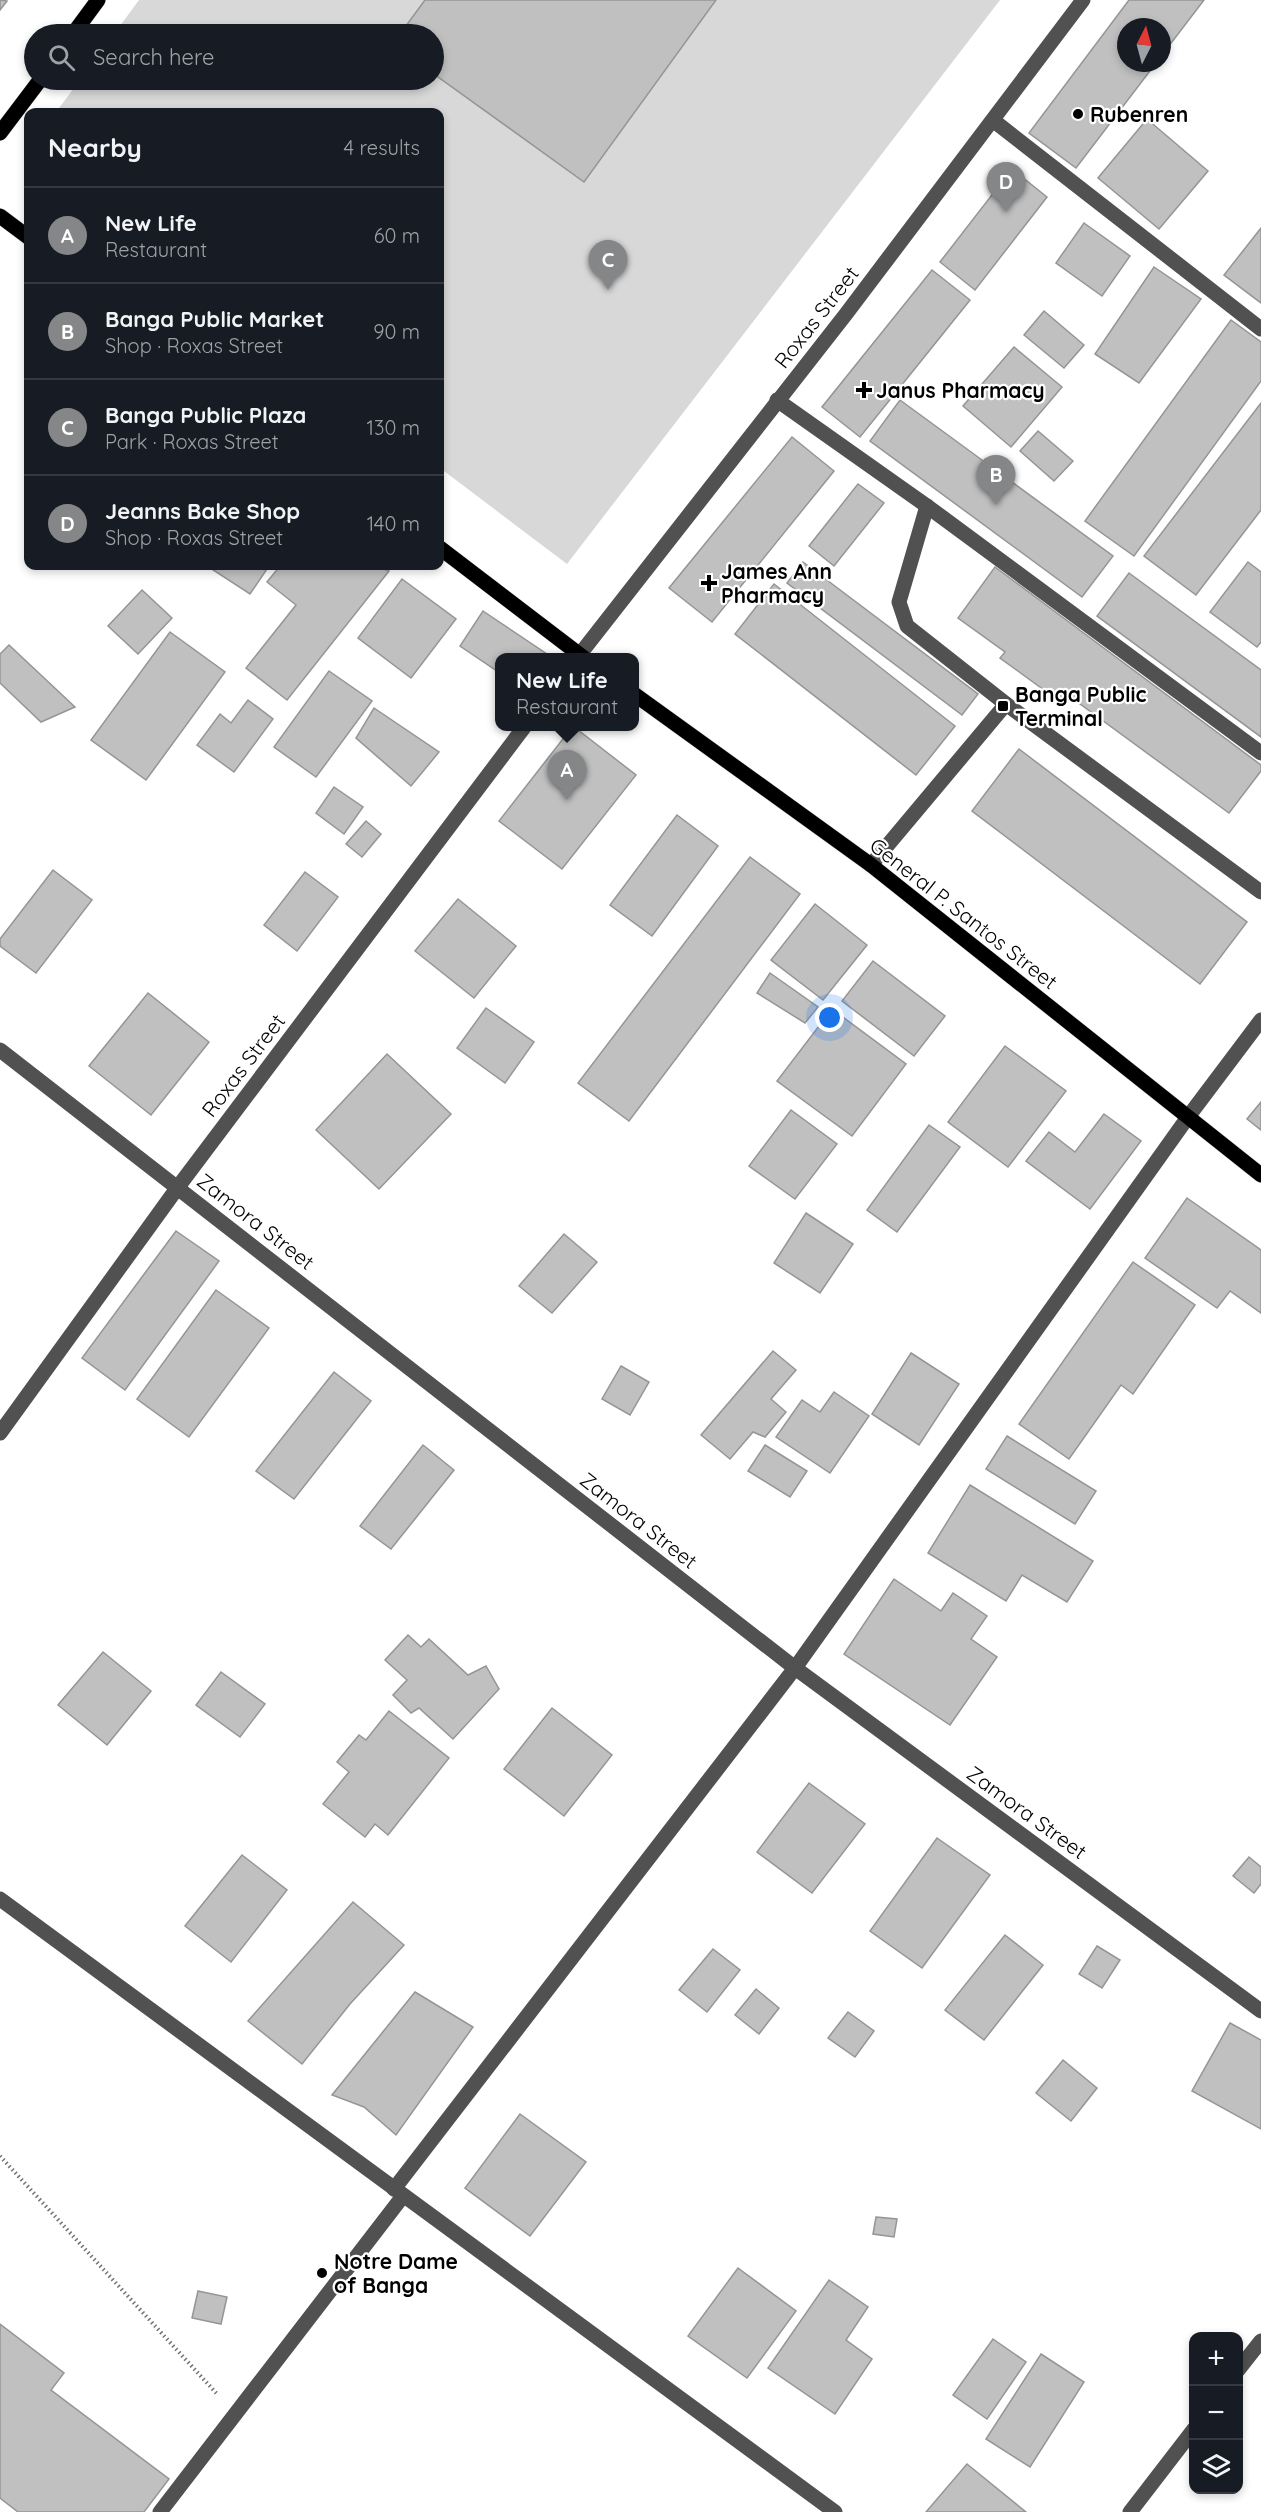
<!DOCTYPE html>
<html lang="en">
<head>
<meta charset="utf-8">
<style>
	:root { --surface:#171b24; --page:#20242c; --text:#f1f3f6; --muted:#9ea1a6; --line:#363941; --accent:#858687 }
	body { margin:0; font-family:Quicksand,sans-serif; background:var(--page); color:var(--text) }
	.controls { position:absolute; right:18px; bottom:18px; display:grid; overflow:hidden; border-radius:12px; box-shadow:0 3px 9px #0003 }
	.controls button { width:54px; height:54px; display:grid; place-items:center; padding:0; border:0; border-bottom:2px solid var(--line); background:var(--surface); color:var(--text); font:30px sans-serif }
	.compass { position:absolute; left:1117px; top:18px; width:54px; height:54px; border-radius:50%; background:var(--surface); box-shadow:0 3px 9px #0003; rotate:6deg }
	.you { position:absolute; left:830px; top:1018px; width:21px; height:21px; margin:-15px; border:4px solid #fff; border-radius:50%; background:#1a73e8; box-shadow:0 0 0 9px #1a73e833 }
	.badge { display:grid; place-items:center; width:39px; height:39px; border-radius:50%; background:var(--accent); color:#fff; font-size:20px; font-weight:700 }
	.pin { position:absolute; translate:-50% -50px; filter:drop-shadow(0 2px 3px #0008) }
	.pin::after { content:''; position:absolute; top:32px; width:21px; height:18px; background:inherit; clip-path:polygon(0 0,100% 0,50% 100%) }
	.popup { position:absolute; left:495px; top:653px; width:144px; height:78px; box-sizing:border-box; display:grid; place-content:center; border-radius:12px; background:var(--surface); filter:drop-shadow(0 2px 4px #0005); font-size:20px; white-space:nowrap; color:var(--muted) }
	.popup b { font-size:22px; color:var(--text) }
	.popup::after { content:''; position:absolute; left:50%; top:100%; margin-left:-12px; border:12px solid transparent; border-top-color:var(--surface) }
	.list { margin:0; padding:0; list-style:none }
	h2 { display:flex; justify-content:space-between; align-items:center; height:78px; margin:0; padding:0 24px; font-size:26px }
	h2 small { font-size:20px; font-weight:400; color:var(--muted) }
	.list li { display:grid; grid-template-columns:39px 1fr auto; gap:18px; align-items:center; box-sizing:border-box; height:96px; padding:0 24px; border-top:2px solid var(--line) }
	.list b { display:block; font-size:22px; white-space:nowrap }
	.list p { margin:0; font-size:20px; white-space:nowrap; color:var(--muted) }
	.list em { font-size:20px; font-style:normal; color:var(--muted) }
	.icon { flex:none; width:33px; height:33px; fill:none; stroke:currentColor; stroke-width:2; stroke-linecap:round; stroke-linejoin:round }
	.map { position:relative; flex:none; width:1261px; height:2512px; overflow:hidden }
	.search { position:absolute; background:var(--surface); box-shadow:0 3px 9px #0003; left:24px; top:24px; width:420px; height:66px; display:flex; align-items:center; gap:15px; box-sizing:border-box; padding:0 21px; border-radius:33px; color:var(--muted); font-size:22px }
	.panel { position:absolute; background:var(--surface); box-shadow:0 3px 9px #0003; left:24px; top:108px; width:420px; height:462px; border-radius:12px }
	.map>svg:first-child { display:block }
	.green { fill:#d8d8d8 }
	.building { fill:#c0c0c0; stroke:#959595; stroke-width:1.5 }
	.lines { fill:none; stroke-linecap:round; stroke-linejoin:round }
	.major-casing { stroke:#dbdbdb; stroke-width:16 }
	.path { stroke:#737373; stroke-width:4; stroke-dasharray:1.5 3; stroke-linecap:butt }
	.minor { stroke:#515151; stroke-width:15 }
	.major { stroke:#000; stroke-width:15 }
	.poi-dot { fill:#000; stroke:#fff; stroke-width:2 }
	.labels { text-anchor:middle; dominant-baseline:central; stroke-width:4.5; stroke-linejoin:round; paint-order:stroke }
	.poi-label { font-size:21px; font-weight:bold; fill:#000; stroke:#fff; text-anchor:start }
	.street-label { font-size:21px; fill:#000; stroke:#fff }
</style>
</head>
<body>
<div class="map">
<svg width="1261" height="2512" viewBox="0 0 1261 2512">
	<rect width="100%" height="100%" fill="#fff"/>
	<path class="green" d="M139 0H1000L567 564 440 468V112H56L80 80H434V34H114Z"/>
	<g class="building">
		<path d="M0 0 7 1 0 10Z"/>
		<path d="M425 0H716L584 182 434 74V34H400Z"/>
		<path d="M1129 0H1204L1162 55V27H1126V63H1156L1076 168 1029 133Z"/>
		<path d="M1147 119 1208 171 1159 229 1098 178Z"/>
		<path d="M1012 169 1047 197 975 290 940 262Z"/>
		<path d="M1084 223 1130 256 1102 296 1056 263Z"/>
		<path d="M1261 228V303L1224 275Z"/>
		<path d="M1154 267 1201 299 1139 383 1095 354Z"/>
		<path d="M932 270 970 300 860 437 822 407Z"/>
		<path d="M1044 311 1084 345 1064 368 1024 335Z"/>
		<path d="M1231 320 1261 342V381L1134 556 1085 521Z"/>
		<path d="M1014 347 1062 387 1011 447 963 406Z"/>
		<path d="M900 400 1113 556 1082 597 870 441Z"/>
		<path d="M1261 403V510L1196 595 1144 556Z"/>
		<path d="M1038 431 1073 461 1054 481 1020 451Z"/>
		<path d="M792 437 834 471 712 622 669 588Z"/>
		<path d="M858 484 884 503 834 566 809 546Z"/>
		<path d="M803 562 978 694 962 715 787 583Z"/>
		<path d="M1248 562 1261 572V642L1257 647 1210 612Z"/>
		<path d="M207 566H269L250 594Z"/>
		<path d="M280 566H377L389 571 287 700 246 668 296 605 267 582Z"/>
		<path d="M995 567 1261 765V771L1229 813 1069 696 1063 704 1000 658 1005 652 958 618Z"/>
		<path d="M1129 573 1261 670V737L1097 616Z"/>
		<path d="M402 579 456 619 411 678 358 638Z"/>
		<path d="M774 584 955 726 916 775 735 634Z"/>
		<path d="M142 590 172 618 138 654 108 626Z"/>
		<path d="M483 611 547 654 545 658H500V673L460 646Z"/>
		<path d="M170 632 225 672 146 780 91 740Z"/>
		<path d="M9 645 75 707 41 722 0 683V654Z"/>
		<path d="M329 671 372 701 316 777 274 747Z"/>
		<path d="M248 700 273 719 234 772 197 745 220 714 231 723Z"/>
		<path d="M374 708 439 752 411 786 356 738Z"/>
		<path d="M573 726 636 775 562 869 499 821Z"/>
		<path d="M1019 749 1247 922 1200 984 972 811Z"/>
		<path d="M334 787 363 807 344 834 316 813Z"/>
		<path d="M677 815 718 846 652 936 610 905Z"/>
		<path d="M366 821 381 834 362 857 346 844Z"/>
		<path d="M750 857 800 894 629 1121 578 1083Z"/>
		<path d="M53 870 92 900 36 973 0 946V939Z"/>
		<path d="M305 872 338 897 297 951 264 925Z"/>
		<path d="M458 899 516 946 474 998 415 951Z"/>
		<path d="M815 904 867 945 823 1000 771 960Z"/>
		<path d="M873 961 945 1016 914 1056 842 1001Z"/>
		<path d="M770 973 818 1007 805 1023 757 993Z"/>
		<path d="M148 993 209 1042 151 1115 89 1066Z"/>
		<path d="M486 1008 534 1042 505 1083 457 1048Z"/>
		<path d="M832 1009 906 1064 852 1136 777 1081Z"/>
		<path d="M1005 1046 1066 1091 1008 1167 948 1122Z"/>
		<path d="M387 1054 451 1114 379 1189 316 1130Z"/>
		<path d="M1261 1102V1130L1247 1119Z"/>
		<path d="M791 1110 837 1144 795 1199 749 1166Z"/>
		<path d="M1104 1114 1141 1141 1090 1209 1026 1161 1049 1132 1075 1152Z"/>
		<path d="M929 1125 960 1147 897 1232 867 1210Z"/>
		<path d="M1187 1198 1261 1250V1313L1230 1291 1217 1308 1145 1258Z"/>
		<path d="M806 1213 853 1244 820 1293 774 1263Z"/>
		<path d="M176 1231 219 1261 125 1390 82 1358Z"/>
		<path d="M564 1234 597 1262 552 1313 519 1286Z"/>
		<path d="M1133 1262 1195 1305 1133 1394 1121 1385 1069 1459 1019 1424Z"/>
		<path d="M216 1290 269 1328 189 1437 137 1399Z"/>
		<path d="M773 1351 796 1370 771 1399 786 1412 765 1437 753 1432 730 1459 701 1435Z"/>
		<path d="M911 1353 959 1384 919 1445 872 1414Z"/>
		<path d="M621 1366 649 1382 630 1415 602 1399Z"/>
		<path d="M334 1372 371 1401 294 1499 256 1471Z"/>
		<path d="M834 1392 869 1416 830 1473 776 1437 802 1400 820 1412Z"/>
		<path d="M1007 1436 1096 1491 1075 1524 986 1469Z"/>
		<path d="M423 1445 454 1470 391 1549 360 1526Z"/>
		<path d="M765 1445 807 1471 790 1497 748 1471Z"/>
		<path d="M970 1485 1093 1561 1067 1602 1022 1575 1006 1601 928 1553Z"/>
		<path d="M894 1579 941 1611 953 1593 987 1616 971 1639 997 1657 950 1725 844 1654Z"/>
		<path d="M408 1635 421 1647 429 1639 468 1675 486 1666 499 1689 453 1739 419 1708 411 1713 393 1695 407 1680 385 1660Z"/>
		<path d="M103 1652 151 1691 107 1745 58 1705Z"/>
		<path d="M221 1672 265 1704 240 1737 196 1705Z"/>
		<path d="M552 1708 612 1755 564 1816 504 1769Z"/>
		<path d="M389 1711 449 1758 388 1835 375 1824 365 1837 323 1804 349 1772 337 1762 359 1735 366 1740Z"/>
		<path d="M809 1783 865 1824 812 1893 757 1852Z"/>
		<path d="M937 1838 990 1875 922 1968 870 1931Z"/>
		<path d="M242 1855 287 1890 231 1962 185 1926Z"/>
		<path d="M1249 1857 1261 1867V1884L1254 1893 1233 1876Z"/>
		<path d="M353 1902 404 1945 350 2004 302 2064 248 2021Z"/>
		<path d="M1005 1935 1043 1965 984 2040 945 2010Z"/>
		<path d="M1097 1946 1120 1960 1102 1988 1079 1974Z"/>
		<path d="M713 1949 740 1970 707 2012 679 1990Z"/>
		<path d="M756 1989 779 2008 759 2034 735 2015Z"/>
		<path d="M415 1992 473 2027 396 2135 364 2107 332 2095Z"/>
		<path d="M848 2012 874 2031 855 2057 828 2038Z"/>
		<path d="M1230 2023 1261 2040V2129L1192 2091Z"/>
		<path d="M1063 2060 1097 2088 1071 2121 1036 2093Z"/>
		<path d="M520 2114 586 2162 530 2236 465 2188Z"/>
		<path d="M876 2217 897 2219 894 2237 873 2234Z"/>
		<path d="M738 2268 796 2311 747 2378 688 2336Z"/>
		<path d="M829 2280 868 2307 846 2340 872 2359 835 2414 768 2368Z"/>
		<path d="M198 2291 227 2297 221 2324 192 2318Z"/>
		<path d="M0 2324 64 2373 51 2390 169 2479 144 2512H18L0 2498Z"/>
		<path d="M993 2339 1026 2362 987 2419 953 2395Z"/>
		<path d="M1041 2354 1084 2382 1030 2467 986 2439Z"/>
		<path d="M967 2464 1026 2512H926Z"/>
	</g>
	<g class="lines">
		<defs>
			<g id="major">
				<path d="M73 34 98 0"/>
				<path d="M0 133 40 80"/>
				<path d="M0 216 28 237"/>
				<path d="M440 548 584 658"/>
				<path d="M634 694 871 865 1261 1175"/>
			</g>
		</defs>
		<use href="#major" class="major-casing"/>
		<path class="path" d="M0 2156 218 2395"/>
		<g class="minor">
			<path d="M994 121 1261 329"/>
			<path d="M777 400 927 506 1261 753"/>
			<path d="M927 506 899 602 907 626 1006 704 1261 892"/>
			<path d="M577 658 846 314 1083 0"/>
			<path d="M871 865 1006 704"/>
			<path d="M0 1050 795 1668 1261 2011"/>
			<path d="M0 1433 178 1187 525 726"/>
			<path d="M0 1899 835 2512"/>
			<path d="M394 2189 795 1668 1188 1117 1261 1020"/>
			<path d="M1238 2370 1261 2341"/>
			<path d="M160 2512 403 2196"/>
			<path d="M1130 2512 1194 2429"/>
		</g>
		<use href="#major" class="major"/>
	</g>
	<g class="poi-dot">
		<circle cx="1078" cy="114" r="6"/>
		<path d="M861 381h6v6h6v6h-6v6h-6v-6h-6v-6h6z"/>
		<path d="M706 574h6v6h6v6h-6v6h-6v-6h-6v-6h6z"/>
		<rect x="997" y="700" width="12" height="12" rx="3"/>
		<circle cx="322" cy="2273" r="6"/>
	</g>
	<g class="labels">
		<g class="poi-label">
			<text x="1090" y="114">Rubenren</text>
			<text x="876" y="390">Janus Pharmacy</text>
			<text x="721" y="571">James Ann<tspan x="721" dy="24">Pharmacy</tspan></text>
			<text x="1015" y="694">Banga Public<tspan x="1015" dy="24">Terminal</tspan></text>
			<text x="334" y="2261">Notre Dame<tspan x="334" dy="24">of Banga</tspan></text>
		</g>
		<g class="street-label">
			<text transform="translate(816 317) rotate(-52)">Roxas Street</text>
			<text transform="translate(964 913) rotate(38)">General P. Santos Street</text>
			<text transform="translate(243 1065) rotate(-53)">Roxas Street</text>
			<text transform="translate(256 1221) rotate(38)">Zamora Street</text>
			<text transform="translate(639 1520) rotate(38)">Zamora Street</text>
			<text transform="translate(1027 1812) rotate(36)">Zamora Street</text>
		</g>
	</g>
</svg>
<div class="controls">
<button>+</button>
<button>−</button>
<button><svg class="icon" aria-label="layers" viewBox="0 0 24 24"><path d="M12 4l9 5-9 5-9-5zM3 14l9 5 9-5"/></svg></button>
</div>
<svg class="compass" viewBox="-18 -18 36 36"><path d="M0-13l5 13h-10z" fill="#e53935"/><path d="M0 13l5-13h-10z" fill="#9ea1a6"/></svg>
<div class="you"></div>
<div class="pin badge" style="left:567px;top:800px">A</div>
<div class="popup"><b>New Life</b>Restaurant</div>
<div class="pin badge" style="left:996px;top:505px">B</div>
<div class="pin badge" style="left:608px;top:290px">C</div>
<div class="pin badge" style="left:1006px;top:212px">D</div>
<div class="search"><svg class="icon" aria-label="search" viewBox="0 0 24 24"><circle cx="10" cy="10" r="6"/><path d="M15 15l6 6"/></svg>Search here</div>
<section class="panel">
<h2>Nearby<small>4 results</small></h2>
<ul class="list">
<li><span class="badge">A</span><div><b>New Life</b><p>Restaurant</p></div><em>60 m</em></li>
<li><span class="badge">B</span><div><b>Banga Public Market</b><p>Shop · Roxas Street</p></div><em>90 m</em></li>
<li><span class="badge">C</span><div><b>Banga Public Plaza</b><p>Park · Roxas Street</p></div><em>130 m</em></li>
<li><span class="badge">D</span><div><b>Jeanns Bake Shop</b><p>Shop · Roxas Street</p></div><em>140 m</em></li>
</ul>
</section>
</div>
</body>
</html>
